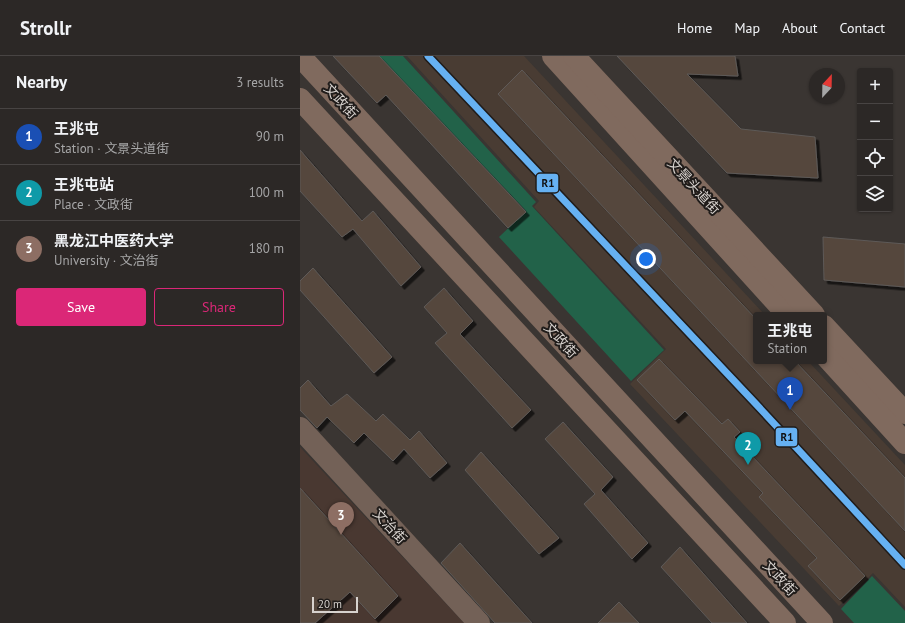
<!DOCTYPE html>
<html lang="en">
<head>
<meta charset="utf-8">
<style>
	:root { --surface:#2c2826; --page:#34302e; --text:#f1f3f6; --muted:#a6a6a7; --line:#484443; --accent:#db2777 }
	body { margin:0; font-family:"PT Sans","Noto Sans SC",sans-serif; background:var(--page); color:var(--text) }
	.controls { position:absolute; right:12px; top:12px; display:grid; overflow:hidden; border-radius:4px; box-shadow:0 1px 3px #0004 }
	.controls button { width:36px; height:36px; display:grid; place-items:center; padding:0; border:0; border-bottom:1px solid var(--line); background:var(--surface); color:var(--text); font:20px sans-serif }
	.compass { position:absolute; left:509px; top:12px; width:36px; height:36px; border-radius:50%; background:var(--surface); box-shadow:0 1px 3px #0004; rotate:22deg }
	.scale { position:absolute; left:12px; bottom:10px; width:46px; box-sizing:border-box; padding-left:4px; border:2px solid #d7d2ce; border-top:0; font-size:11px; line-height:14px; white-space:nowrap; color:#d7d2ce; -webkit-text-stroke:3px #201c1a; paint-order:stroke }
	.you { position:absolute; left:346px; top:203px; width:14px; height:14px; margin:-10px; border:3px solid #fff; border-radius:50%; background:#1a73e8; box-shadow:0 0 0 6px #1a73e833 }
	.badge { display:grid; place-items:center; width:26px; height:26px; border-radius:50%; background:var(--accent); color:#fff; font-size:13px; font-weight:700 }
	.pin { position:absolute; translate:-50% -33px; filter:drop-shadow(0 1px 2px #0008) }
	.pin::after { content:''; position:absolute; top:21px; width:14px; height:12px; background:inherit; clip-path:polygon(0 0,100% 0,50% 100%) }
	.popup { position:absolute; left:453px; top:256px; width:74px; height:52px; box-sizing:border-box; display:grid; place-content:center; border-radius:4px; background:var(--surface); filter:drop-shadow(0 1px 3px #0005); font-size:13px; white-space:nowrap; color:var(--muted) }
	.popup b { font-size:15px; color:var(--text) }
	.popup::after { content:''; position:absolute; left:50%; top:100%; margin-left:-8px; border:8px solid transparent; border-top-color:var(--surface) }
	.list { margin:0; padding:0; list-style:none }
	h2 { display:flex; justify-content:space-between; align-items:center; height:52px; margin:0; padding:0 16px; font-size:17px }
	h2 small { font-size:13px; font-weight:400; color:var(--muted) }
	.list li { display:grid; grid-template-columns:26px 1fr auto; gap:12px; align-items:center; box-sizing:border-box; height:56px; padding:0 16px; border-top:1px solid var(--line) }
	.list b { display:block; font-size:15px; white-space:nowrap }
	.list p { margin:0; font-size:13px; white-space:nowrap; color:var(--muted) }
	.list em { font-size:13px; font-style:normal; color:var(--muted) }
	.actions { display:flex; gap:8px; padding:12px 16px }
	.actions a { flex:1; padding:9px 0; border:1px solid var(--accent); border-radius:4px; text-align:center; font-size:14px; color:var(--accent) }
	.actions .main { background:var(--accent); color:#fff }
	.icon { flex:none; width:22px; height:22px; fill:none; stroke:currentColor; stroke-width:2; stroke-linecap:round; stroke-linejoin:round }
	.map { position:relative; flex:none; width:605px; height:567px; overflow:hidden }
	header { display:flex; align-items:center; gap:24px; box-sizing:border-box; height:56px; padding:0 20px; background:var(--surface); border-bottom:1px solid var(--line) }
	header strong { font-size:19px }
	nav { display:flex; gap:22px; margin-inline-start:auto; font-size:14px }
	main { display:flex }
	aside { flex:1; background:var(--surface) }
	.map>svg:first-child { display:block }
	.built { fill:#493c33 }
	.education { fill:#493831 }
	.green { fill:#226249 }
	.building { fill:#55473c; stroke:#5e5a58; filter:url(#shadow) }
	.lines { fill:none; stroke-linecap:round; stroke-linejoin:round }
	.tertiary { stroke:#736157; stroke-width:22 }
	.secondary { stroke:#806a5e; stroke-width:22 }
	.rail-1-casing { stroke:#201c1a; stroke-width:10 }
	.rail-1 { stroke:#66b1f2; stroke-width:7 }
	.labels { text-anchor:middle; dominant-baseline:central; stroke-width:4; stroke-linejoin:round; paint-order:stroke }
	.street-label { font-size:14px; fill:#d7d2ce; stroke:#201c1a }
	.line-badge { stroke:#201c1a; stroke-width:1.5 }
	.pale-badge-label { font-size:11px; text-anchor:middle; font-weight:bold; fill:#111 }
</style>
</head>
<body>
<header>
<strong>Strollr</strong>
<nav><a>Home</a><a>Map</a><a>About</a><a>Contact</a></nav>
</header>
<main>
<aside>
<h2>Nearby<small>3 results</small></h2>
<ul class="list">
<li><span class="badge" style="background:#1a4fb4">1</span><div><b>王兆屯</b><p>Station · 文景头道街</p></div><em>90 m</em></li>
<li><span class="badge" style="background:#0f9aa8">2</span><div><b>王兆屯站</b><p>Place · 文政街</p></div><em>100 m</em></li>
<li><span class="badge" style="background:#8d6e63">3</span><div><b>黑龙江中医药大学</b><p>University · 文治街</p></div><em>180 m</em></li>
</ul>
<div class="actions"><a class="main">Save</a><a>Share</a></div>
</aside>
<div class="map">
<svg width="605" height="567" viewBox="0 0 605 567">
	<defs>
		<filter id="shadow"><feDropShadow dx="3.5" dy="3.5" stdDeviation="0" flood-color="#0009"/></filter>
	</defs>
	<rect width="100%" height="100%" fill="#3a3532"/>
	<path class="built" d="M107 0H224L465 259H456V305H508L605 409V551L573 517 539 550 330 328 366 293 234 151 239 145Z"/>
	<path class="education" d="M0 391 164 567H0Z"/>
	<g class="green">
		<path d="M79 0H103L236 146 232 150 364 294 331 325 199 181 226 155Z"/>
		<path d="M572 520 605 555V567H554L541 553Z"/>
	</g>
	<g class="building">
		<path d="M33 0H79L226 156 208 172 86 39 77 47Z"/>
		<path d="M317 0H435L438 20 387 18 441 73 515 81 518 122 427 117Z"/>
		<path d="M222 14 456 263V305H495L605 422V475L198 38Z"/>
		<path d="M0 94 62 165 73 155 121 211 101 230 53 173 42 181 0 135Z"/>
		<path d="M523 181 605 188V231L524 224Z"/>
		<path d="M13 212 92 301 74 317 0 234V225Z"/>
		<path d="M144 232 173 265 160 278 231 354 212 372 135 287 147 277 124 251Z"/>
		<path d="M359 303 422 368 428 363 440 376 434 381 565 520 540 544 508 510 517 502 459 441 463 437 385 355 375 364 337 324Z"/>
		<path d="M8 324 31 350 47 338 76 365 83 358 110 384 119 375 147 407 130 422 104 393 93 405 64 377 54 387 27 361 17 372 0 354V332Z"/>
		<path d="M263 366 313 421 301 434 348 487 332 503 284 448 295 438 245 383Z"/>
		<path d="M181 396 259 482 239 498 165 414Z"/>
		<path d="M0 432 98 540 75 563 50 536 15 567H0Z"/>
		<path d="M160 487 232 567H195L141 507Z"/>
		<path d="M380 491 447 567H412L361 511Z"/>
		<path d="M319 546 339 567H298Z"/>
	</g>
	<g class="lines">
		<path class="tertiary" d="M0 372 179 567"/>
		<g class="secondary">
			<path d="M0 0 522 567"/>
			<path d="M253 0 488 259"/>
			<path d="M274 0 514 259"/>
			<path d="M0 43 485 567"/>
			<path d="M524 270 605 357"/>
			<path d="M524 298 605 387"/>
		</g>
		<defs>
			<path id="rail-1" d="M128 0 455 347 605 509"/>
		</defs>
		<use href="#rail-1" class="rail-1-casing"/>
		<use href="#rail-1" class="rail-1"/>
	</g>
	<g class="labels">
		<g class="street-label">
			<text transform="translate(41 45) rotate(47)">文政街</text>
			<text transform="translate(394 130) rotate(47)">文景头道街</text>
			<text transform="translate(261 284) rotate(47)">文政街</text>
			<text transform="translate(90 470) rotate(47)">文治街</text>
			<text transform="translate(480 522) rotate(47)">文政街</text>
		</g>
	</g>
	<g class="line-badge">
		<rect x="236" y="117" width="23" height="20" rx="4" fill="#66b1f2"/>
		<rect x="475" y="371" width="23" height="20" rx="4" fill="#66b1f2"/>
	</g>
	<g class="pale-badge-label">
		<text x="248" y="131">R1</text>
		<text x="487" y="385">R1</text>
	</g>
</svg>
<div class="controls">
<button>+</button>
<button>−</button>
<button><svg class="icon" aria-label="locate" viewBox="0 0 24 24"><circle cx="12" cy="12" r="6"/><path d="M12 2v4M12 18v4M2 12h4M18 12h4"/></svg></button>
<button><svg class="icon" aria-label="layers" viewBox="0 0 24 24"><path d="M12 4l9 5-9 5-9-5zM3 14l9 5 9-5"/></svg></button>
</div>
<svg class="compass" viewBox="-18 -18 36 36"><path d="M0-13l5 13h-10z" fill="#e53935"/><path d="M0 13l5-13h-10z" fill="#a6a6a7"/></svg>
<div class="scale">20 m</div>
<div class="you"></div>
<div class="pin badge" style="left:490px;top:354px;background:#1a4fb4">1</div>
<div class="popup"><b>王兆屯</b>Station</div>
<div class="pin badge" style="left:448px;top:409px;background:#0f9aa8">2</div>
<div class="pin badge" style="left:41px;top:479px;background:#8d6e63">3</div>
</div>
</main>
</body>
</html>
